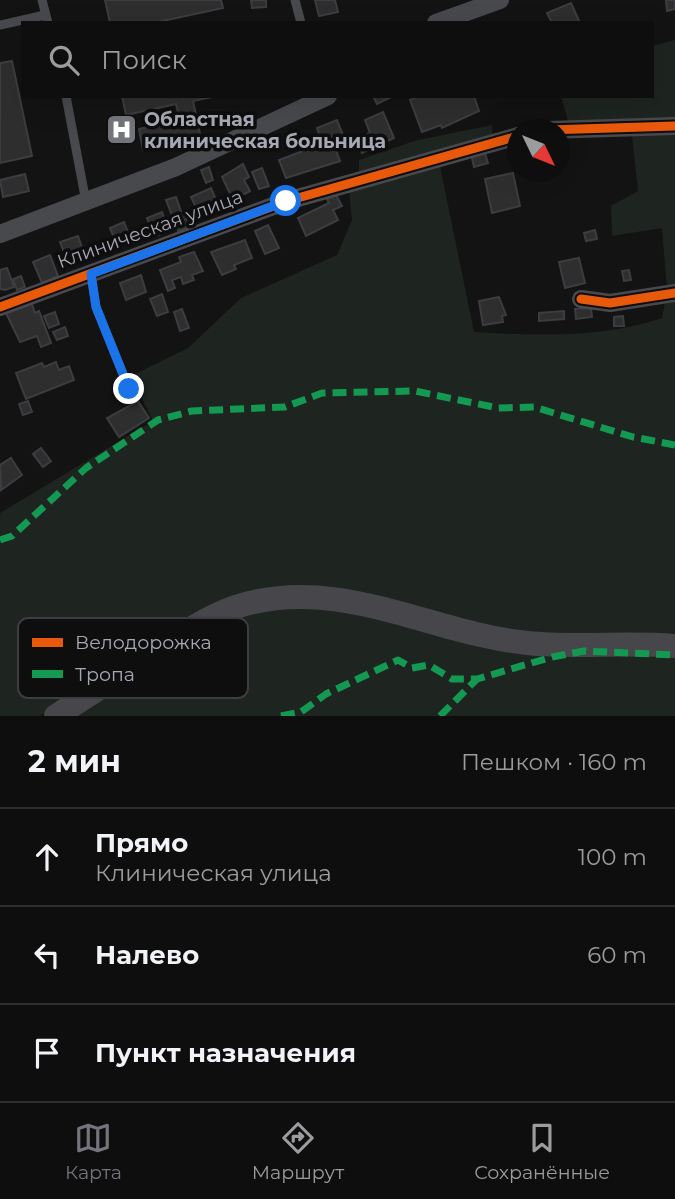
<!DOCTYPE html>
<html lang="ru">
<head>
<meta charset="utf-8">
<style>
	:root { --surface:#0e0e0f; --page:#171718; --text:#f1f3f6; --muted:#9b9c9e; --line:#2e2e2f; --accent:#73747c }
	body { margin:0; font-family:Montserrat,sans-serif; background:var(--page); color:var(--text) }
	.compass { position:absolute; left:507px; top:119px; width:63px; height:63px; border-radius:50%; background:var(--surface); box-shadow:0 7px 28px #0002; rotate:133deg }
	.stop { position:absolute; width:21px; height:21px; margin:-16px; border:5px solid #1a73e8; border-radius:50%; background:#fff }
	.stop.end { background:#1a73e8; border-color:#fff; box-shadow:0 2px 7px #0008 }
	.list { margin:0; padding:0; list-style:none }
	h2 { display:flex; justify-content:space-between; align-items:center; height:91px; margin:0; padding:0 28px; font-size:30px }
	h2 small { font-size:23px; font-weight:400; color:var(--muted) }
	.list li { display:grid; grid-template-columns:46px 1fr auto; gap:21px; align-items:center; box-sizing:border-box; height:98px; padding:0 28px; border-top:2px solid var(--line) }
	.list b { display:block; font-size:26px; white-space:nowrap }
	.list p { margin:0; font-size:23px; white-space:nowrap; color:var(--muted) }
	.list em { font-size:23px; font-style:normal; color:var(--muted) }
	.icon { flex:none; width:38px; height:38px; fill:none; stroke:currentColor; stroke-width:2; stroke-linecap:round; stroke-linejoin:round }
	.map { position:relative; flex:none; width:675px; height:716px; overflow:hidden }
	.search { position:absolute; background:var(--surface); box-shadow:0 7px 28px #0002; left:21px; right:21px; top:21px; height:77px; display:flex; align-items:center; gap:18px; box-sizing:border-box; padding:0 24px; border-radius:0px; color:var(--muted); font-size:26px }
	.sheet { height:385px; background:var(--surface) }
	nav { display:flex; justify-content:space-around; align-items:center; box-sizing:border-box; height:98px; border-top:2px solid var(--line); background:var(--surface); font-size:19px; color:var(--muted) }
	nav a { display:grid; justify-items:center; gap:4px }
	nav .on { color:var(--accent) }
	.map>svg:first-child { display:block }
	.green { fill:#1e241f }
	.building { fill:#2e2e2f; stroke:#3c3d40; stroke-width:2 }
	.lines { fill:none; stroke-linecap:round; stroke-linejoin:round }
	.lane { stroke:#48494d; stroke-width:9 }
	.street { stroke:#48494d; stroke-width:18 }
	.secondary { stroke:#47474b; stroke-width:24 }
	.quiet { stroke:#139951; stroke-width:7; stroke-dasharray:14 7; stroke-linecap:butt }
	.cycleway-casing { stroke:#0e0e0f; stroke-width:13 }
	.cycleway { stroke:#e8590c; stroke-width:9 }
	.route { stroke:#1a73e8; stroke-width:9 }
	.labels { text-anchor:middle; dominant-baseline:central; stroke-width:7; stroke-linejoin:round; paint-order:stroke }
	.poi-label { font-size:19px; font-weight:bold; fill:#a6a9b4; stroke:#0e0e0f; text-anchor:start }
	.street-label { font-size:19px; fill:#a6a9b4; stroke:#0e0e0f }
	.key { fill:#0e0e0f; stroke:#3c3c41; stroke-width:2 }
	.key-label { font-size:19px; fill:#a6a9b4 }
</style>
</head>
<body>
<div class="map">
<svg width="675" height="716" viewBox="0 0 675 716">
	<rect width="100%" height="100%" fill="#131314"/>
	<g class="green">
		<path d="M675 40V119L569 124 561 96H652V46Z"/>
		<path d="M492 125 493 139 359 172V160L414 141Z"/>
		<path d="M675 133V287L667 289 662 228 612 236 611 206 638 191 632 135Z"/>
		<path d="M439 161 474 332C536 336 603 338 662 318L666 297H675V639L530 637 407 606 204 612 40 716H0V513L153 421 131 376 188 348 241 298 337 255 352 220 349 188Z"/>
		<path d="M288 605 675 654V716H69L211 628 245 613Z"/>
	</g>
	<g class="building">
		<path d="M105 0H221L223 8 153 23H110Z"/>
		<path d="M251 0H266V7L252 8Z"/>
		<path d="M315 0H335L338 12 319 16Z"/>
		<path d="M666 0H675V9L667 11Z"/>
		<path d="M571 3 580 23H552L547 13Z"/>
		<path d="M12 61 32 156 0 163V63Z"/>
		<path d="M122 96H217L193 101 202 143 179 148 178 143 143 150 139 129 175 121 173 113 178 112 176 104 126 115Z"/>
		<path d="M373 96H393L377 104Z"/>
		<path d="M474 96 479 111 442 128 441 125 422 132 410 100 418 96Z"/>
		<path d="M383 112 394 138 362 153 356 139 370 133 365 120Z"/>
		<path d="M337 120 343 135 321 140 317 128Z"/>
		<path d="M332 140 340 161 286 178 279 160Z"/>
		<path d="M484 150 488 163 474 167 471 154Z"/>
		<path d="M243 164 249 177 244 180 250 191 233 200 222 177Z"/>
		<path d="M209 167 213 180 206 183 201 170Z"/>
		<path d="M262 168 269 186 259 189 252 172Z"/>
		<path d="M513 173 520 206 492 213 485 179Z"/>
		<path d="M25 174 29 191 3 197 0 180Z"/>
		<path d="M211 188 219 207 200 216 191 197Z"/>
		<path d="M336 195 342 206 333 210 338 220 306 236 298 218 329 203 327 199Z"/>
		<path d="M176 197 187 228 178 231 166 200Z"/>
		<path d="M162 212 169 231 154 237 147 218Z"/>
		<path d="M191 212 195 223 189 226 184 214Z"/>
		<path d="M124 222 131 240 117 245 110 228Z"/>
		<path d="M268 225 279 248 265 254 255 231Z"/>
		<path d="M595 230 597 239 586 241 584 233Z"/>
		<path d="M78 236 85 256 68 262 60 242Z"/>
		<path d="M245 240 252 258 234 265 236 269 222 275 211 252Z"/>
		<path d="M194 252 203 271 192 275 194 280 183 284 181 277 172 280 175 288 168 291 160 270 181 262 179 257Z"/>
		<path d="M50 255 58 276 42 283 33 262Z"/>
		<path d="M579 258 585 283 565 288 559 262Z"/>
		<path d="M7 268 14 287 5 290 0 289V270Z"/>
		<path d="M629 270 631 280 624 281 622 271Z"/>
		<path d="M141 275 146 292 126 300 120 283Z"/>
		<path d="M21 276 25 287 17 290 13 279Z"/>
		<path d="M162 294 168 312 157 316 150 299Z"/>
		<path d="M499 297 506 315 502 316 503 322 483 325 479 301Z"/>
		<path d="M31 301 35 313 39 311 51 343 41 347 37 336 20 342 5 311Z"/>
		<path d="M591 308 592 317 576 319 575 309Z"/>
		<path d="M182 309 189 328 180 331 174 312Z"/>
		<path d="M564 311V319L539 321V313Z"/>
		<path d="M55 312 59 324 49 328 44 316Z"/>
		<path d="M623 316 624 326H614V317Z"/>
		<path d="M65 327 68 336 57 340 53 332Z"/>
		<path d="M56 362 59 370 69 366 74 380 26 399 16 373 42 363 44 367Z"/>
		<path d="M28 401 32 412 23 415 19 404Z"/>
		<path d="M138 401 149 418 119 437 107 418Z"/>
		<path d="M41 448 51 461 43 467 33 454Z"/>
		<path d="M11 458 22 475 1 490 0 465Z"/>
	</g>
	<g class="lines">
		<g class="lane">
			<path d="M42 0 48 23"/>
			<path d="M295 0 301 23"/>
			<path d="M0 25 45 15"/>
			<path d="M66 96 86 202"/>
			<path d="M91 274 96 307 129 389"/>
		</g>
		<g class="street">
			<path d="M436 23 500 0"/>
			<path d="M547 130 675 126"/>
			<path d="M0 234 176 167 328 96"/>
			<path d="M581 299 610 303 675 293"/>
			<path d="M0 307 287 201 518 136"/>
		</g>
		<path class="secondary" d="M56 716C90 694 124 672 158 650 185 633 211 614 242 605 341 576 430 633 527 643 576 648 626 642 675 646"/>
		<g class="quiet">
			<path d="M0 540 12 536 86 468 158 420 192 411 285 407 322 393 415 391 498 408 534 407 633 437 675 445"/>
			<path d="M281 716 301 712 326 694 398 660 412 668 429 665 452 679H477L552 657 584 651 675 655"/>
			<path d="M440 716 477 679"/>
		</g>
		<defs>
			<g id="cycleway">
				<path d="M547 130 675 126"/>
				<path d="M581 299 610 303 675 293"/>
				<path d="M0 307 287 201 518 136"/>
			</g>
		</defs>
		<use href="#cycleway" class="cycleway-casing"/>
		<use href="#cycleway" class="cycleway"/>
	</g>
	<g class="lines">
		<path class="route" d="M129 389 96 307 91 274 286 201"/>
	</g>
	<defs>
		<symbol id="hospital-square" viewBox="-11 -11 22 22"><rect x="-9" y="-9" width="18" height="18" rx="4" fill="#73747c" stroke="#0e0e0f"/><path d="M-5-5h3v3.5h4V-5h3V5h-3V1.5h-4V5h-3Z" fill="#fff"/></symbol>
	</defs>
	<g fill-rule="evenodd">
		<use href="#hospital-square" x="104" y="112" width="35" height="35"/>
	</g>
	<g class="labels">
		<g class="poi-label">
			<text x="144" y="119">Областная<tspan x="144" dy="22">клиническая больница</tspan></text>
		</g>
		<g class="street-label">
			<text transform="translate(150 229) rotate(-20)">Клиническая улица</text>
		</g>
	</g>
	<rect x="18" y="618" width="230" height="80" rx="10" class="key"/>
	<rect x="32" y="638" width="31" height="9" fill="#e8590c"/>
	<rect x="32" y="670" width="31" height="8" fill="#139951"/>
	<g class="key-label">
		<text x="75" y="649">Велодорожка</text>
		<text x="75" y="681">Тропа</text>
	</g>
</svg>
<svg class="compass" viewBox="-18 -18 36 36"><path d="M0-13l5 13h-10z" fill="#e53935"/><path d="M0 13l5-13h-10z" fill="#9b9c9e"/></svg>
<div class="stop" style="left:286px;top:201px"></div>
<div class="stop end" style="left:129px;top:389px"></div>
<div class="search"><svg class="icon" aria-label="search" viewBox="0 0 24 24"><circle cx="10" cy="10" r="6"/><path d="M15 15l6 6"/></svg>Поиск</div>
</div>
<section class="sheet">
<h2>2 мин<small>Пешком · 160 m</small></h2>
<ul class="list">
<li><svg class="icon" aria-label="ahead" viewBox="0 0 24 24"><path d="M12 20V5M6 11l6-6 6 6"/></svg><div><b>Прямо</b><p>Клиническая улица</p></div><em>100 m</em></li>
<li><svg class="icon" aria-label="left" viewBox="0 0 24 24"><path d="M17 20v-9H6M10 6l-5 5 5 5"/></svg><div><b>Налево</b></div><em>60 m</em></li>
<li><svg class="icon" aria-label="arrive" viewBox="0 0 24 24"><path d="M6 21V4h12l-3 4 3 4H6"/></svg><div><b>Пункт назначения</b></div></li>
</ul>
</section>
<nav>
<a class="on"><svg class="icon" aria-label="map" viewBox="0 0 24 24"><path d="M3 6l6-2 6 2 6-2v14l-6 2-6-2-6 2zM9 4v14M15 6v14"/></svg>Карта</a>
<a><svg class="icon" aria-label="directions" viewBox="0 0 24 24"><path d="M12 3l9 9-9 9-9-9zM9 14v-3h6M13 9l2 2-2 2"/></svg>Маршрут</a>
<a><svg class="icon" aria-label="saved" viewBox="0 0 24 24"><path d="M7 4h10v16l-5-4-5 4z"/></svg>Сохранённые</a>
</nav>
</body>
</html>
